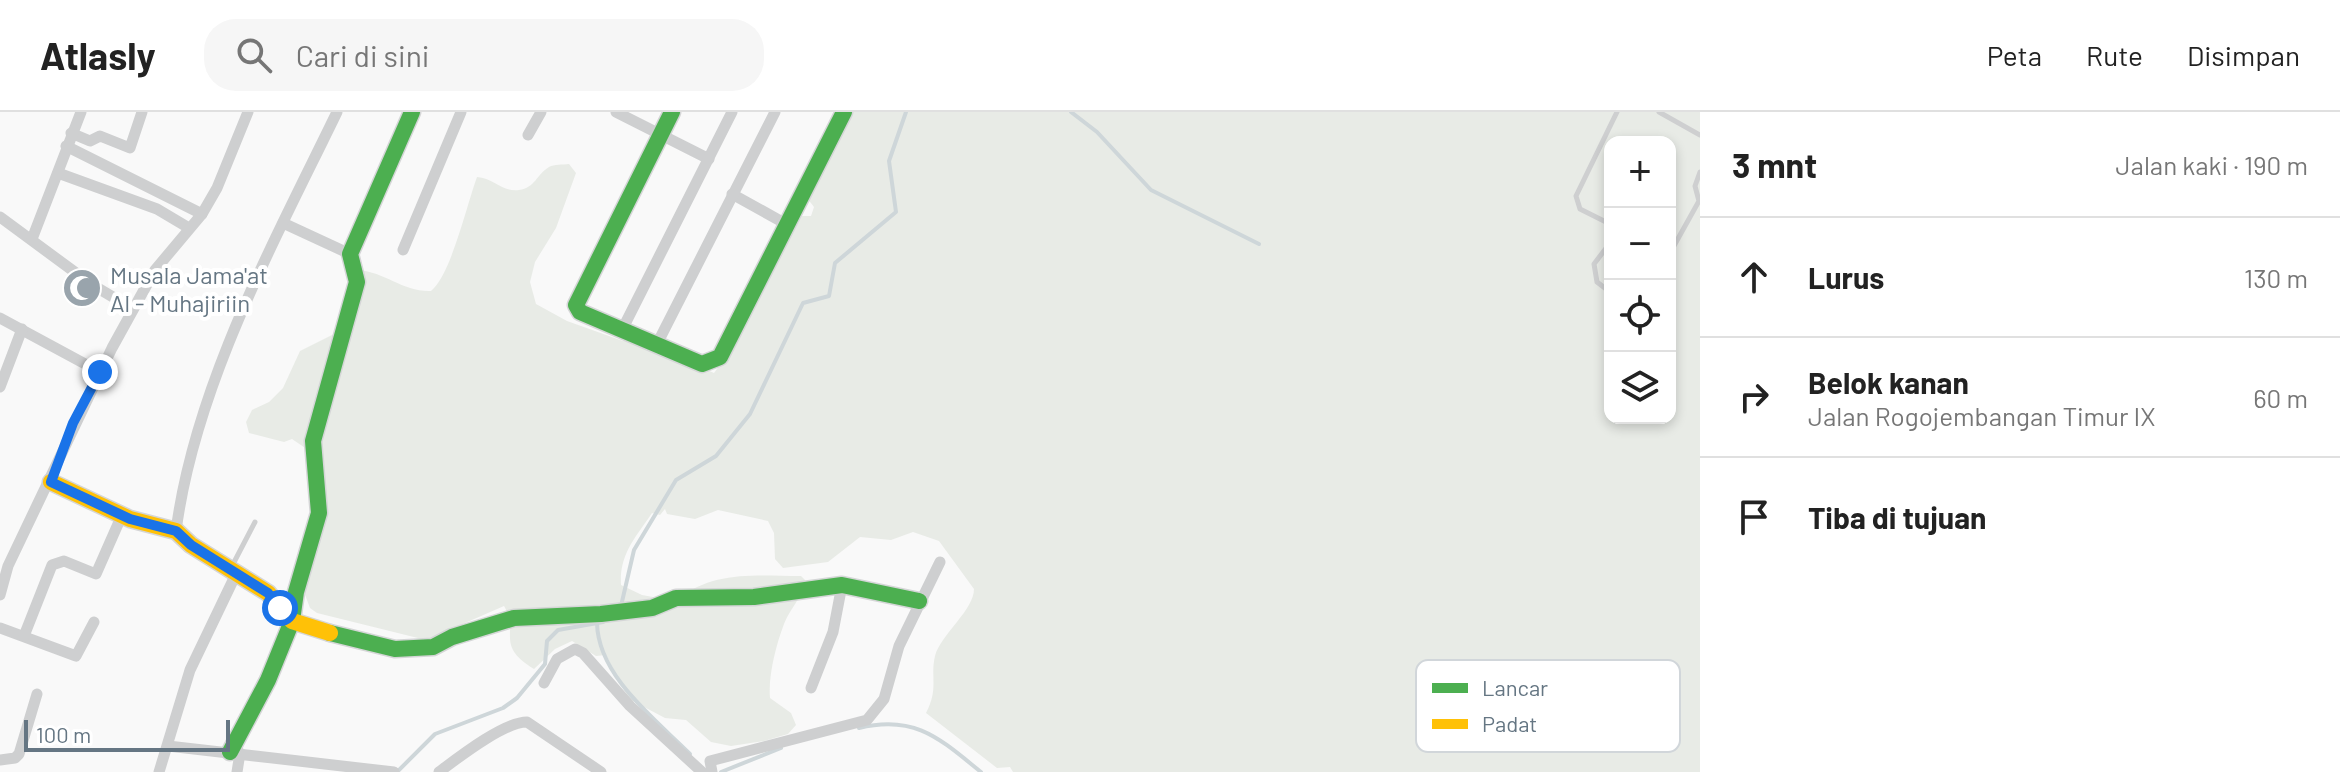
<!DOCTYPE html>
<html lang="id">
<head>
<meta charset="utf-8">
<style>
	:root { --surface:#fff; --page:#f6f6f6; --text:#222; --muted:#767676; --line:#e0e0e0 }
	body { margin:0; font-family:Barlow,sans-serif; background:var(--page); color:var(--text) }
	.controls { position:absolute; right:24px; top:24px; display:grid; overflow:hidden; border-radius:16px; box-shadow:0 4px 12px #0003 }
	.controls button { width:72px; height:72px; display:grid; place-items:center; padding:0; border:0; border-bottom:2px solid var(--line); background:var(--surface); color:var(--text); font:40px sans-serif }
	.scale { position:absolute; left:24px; bottom:20px; width:206px; box-sizing:border-box; padding-left:8px; border:4px solid #657683; border-top:0; font-size:22px; line-height:28px; white-space:nowrap; color:#657683; -webkit-text-stroke:6px #fff; paint-order:stroke }
	.stop { position:absolute; width:24px; height:24px; margin:-18px; border:6px solid #1a73e8; border-radius:50%; background:#fff }
	.stop.end { background:#1a73e8; border-color:#fff; box-shadow:0 2px 8px #0008 }
	.list { margin:0; padding:0; list-style:none }
	h2 { display:flex; justify-content:space-between; align-items:center; height:104px; margin:0; padding:0 32px; font-size:34px }
	h2 small { font-size:26px; font-weight:400; color:var(--muted) }
	.list li { display:grid; grid-template-columns:52px 1fr auto; gap:24px; align-items:center; box-sizing:border-box; height:120px; padding:0 32px; border-top:2px solid var(--line) }
	.list b { display:block; font-size:30px; white-space:nowrap }
	.list p { margin:0; font-size:26px; white-space:nowrap; color:var(--muted) }
	.list em { font-size:26px; font-style:normal; color:var(--muted) }
	.icon { flex:none; width:44px; height:44px; fill:none; stroke:currentColor; stroke-width:2; stroke-linecap:round; stroke-linejoin:round }
	.map { position:relative; flex:none; width:1700px; height:660px; overflow:hidden }
	header { display:flex; align-items:center; gap:48px; box-sizing:border-box; height:112px; padding:0 40px; background:var(--surface); border-bottom:2px solid var(--line) }
	header strong { font-size:38px }
	nav { display:flex; gap:44px; margin-inline-start:auto; font-size:28px }
	.search { width:560px; height:72px; background:var(--page); display:flex; align-items:center; gap:20px; box-sizing:border-box; padding:0 28px; border-radius:32px; color:var(--muted); font-size:30px }
	main { display:flex }
	aside { flex:1; background:var(--surface) }
	.map>svg:first-child { display:block }
	.green { fill:#e8ebe6; fill-rule:evenodd }
	.lines { fill:none; stroke-linecap:round; stroke-linejoin:round }
	.stream { stroke:#ced6d9; stroke-width:4 }
	.fast-casing { stroke:#d5d6d7; stroke-width:19 }
	.slow-casing { stroke:#d5d6d7; stroke-width:19 }
	.lane { stroke:#cecfd0; stroke-width:5 }
	.street { stroke:#cecfd0; stroke-width:11 }
	.fast { stroke:#4caf50; stroke-width:16 }
	.slow { stroke:#ffc107; stroke-width:16 }
	.route { stroke:#1a73e8; stroke-width:10 }
	.labels { text-anchor:middle; dominant-baseline:central; stroke-width:8; stroke-linejoin:round; paint-order:stroke }
	.poi-label { font-size:24px; fill:#657683; stroke:#fff; text-anchor:start }
	.key { fill:#fff; stroke:#d1d6da; stroke-width:2 }
	.key-label { font-size:22px; fill:#657683 }
</style>
</head>
<body>
<header>
<strong>Atlasly</strong>
<div class="search"><svg class="icon" aria-label="search" viewBox="0 0 24 24"><circle cx="10" cy="10" r="6"/><path d="M15 15l6 6"/></svg>Cari di sini</div>
<nav><a>Peta</a><a>Rute</a><a>Disimpan</a></nav>
</header>
<main>
<div class="map">
<svg width="1700" height="660" viewBox="0 0 1700 660">
	<rect width="100%" height="100%" fill="#f9f9f9"/>
	<path class="green" d="M849 0H1700V660H1013L1010 655 997 656 926 601C939 576 930 565 935 544 941 522 974 498 974 477L939 429 913 420 891 428 860 425 828 450 783 456 775 447 774 421 768 409 718 398 695 407 667 402 665 397 660 403 652 401C636 425 619 442 621 473L642 483 675 489C714 458 753 464 801 464L805 468C801 488 791 495 784 512 776 533 768 564 770 586L791 601 796 613 788 622 764 629 731 634 711 630 686 608 665 606 629 587 606 543 596 544 572 529 555 537 534 557C494 533 520 520 504 494L426 528 317 501 310 496 304 480 320 346 292 327 284 330 249 321 246 310 252 298 269 290 283 276 300 239 340 219 358 158C385 160 403 180 431 179 451 163 467 92 477 65 494 66 501 80 519 78 535 76 537 62 549 55 554 52 563 53 569 52L576 61 556 116 535 150 530 170 536 192 567 209 623 229 630 224 714 261 730 239 802 104H811L814 95 807 86ZM1610 30H1670V306H1610Z"/>
	<g class="lines">
		<g class="stream">
			<path d="M1071 0 1097 20 1151 78 1259 132"/>
			<path d="M621 494 634 438 676 368 716 344 750 302 803 191 829 184 835 151 896 100 889 49 906 0"/>
			<path d="M597 511C598 564 655 607 690 642"/>
			<path d="M859 616C915 602 940 627 981 660"/>
			<path d="M397 660 435 622 503 596 517 586 545 552 547 529 558 518 603 510"/>
			<path d="M721 660 781 636"/>
		</g>
		<defs>
			<g id="fast">
				<path d="M672 0 576 193 580 200 702 252 720 245 844 0"/>
				<path d="M330 521 395 537 433 535 452 525 514 506 601 502 652 496 676 486 754 485 842 473 919 489"/>
				<path d="M230 640 268 568 292 509 296 480 319 401 313 329 357 170 350 142 412 0"/>
			</g>
			<path id="slow" d="M51 370 130 407 176 419 191 433 268 481 292 509 330 521"/>
		</defs>
		<use href="#fast" class="fast-casing"/>
		<use href="#slow" class="slow-casing"/>
		<g class="lane">
			<path d="M1659 0 1700 23"/>
			<path d="M1610 112 1580 97 1576 84 1617 0"/>
			<path d="M1610 131 1594 152 1597 170 1610 180"/>
			<path d="M1670 141 1699 89 1695 74 1700 60"/>
			<path d="M231 456 255 410"/>
		</g>
		<g class="street">
			<path d="M616 0 709 47"/>
			<path d="M71 21 90 29 100 24 130 36 142 0"/>
			<path d="M528 23 541 0"/>
			<path d="M66 34 202 102"/>
			<path d="M58 61 157 97 189 116"/>
			<path d="M732 82 786 112"/>
			<path d="M0 105 91 172 133 197"/>
			<path d="M283 111 350 142"/>
			<path d="M32 127 81 0"/>
			<path d="M403 138 461 0"/>
			<path d="M0 206 100 260"/>
			<path d="M623 216 732 0"/>
			<path d="M657 232 775 0"/>
			<path d="M0 275 22 217"/>
			<path d="M176 419C195 274 274 130 337 0"/>
			<path d="M0 483 8 454 112 236 155 158 202 102 217 76 248 0"/>
			<path d="M0 516 76 544 94 510"/>
			<path d="M24 524 52 453 64 449 96 462 122 403"/>
			<path d="M544 571 557 547 575 537 583 541 630 594 702 660"/>
			<path d="M811 576 833 520 842 473"/>
			<path d="M168 634 394 660"/>
			<path d="M0 648 15 646 19 642 37 582"/>
			<path d="M159 660 190 558 237 460"/>
			<path d="M237 660 240 641"/>
			<path d="M439 660C459 645 504 610 527 610L601 660"/>
			<path d="M712 660 710 649 867 608 884 587 899 534 940 450"/>
		</g>
		<use href="#fast" class="fast"/>
		<use href="#slow" class="slow"/>
	</g>
	<g class="lines">
		<path class="route" d="M100 260 73 311 51 370 130 407 176 419 191 433 268 481 280 496"/>
	</g>
	<defs>
		<symbol id="mosque-disc" viewBox="-11 -11 22 22"><circle r="9.5" fill="#99a4ac" stroke="#fff"/><path d="M3.5-4.9A6 6 0 1 0 3.5 4.9A5 5 0 1 1 3.5-4.9Z" fill="#fff"/></symbol>
	</defs>
	<g fill-rule="evenodd">
		<use href="#mosque-disc" x="60" y="154" width="44" height="44"/>
	</g>
	<g class="labels">
		<g class="poi-label">
			<text x="110" y="162">Musala Jama'at<tspan x="110" dy="28">Al - Muhajiriin</tspan></text>
		</g>
	</g>
	<rect x="1416" y="548" width="264" height="92" rx="12" class="key"/>
	<rect x="1432" y="571" width="36" height="10" fill="#4caf50"/>
	<rect x="1432" y="607" width="36" height="10" fill="#ffc107"/>
	<g class="key-label">
		<text x="1482" y="584">Lancar</text>
		<text x="1482" y="620">Padat</text>
	</g>
</svg>
<div class="controls">
<button>+</button>
<button>−</button>
<button><svg class="icon" aria-label="locate" viewBox="0 0 24 24"><circle cx="12" cy="12" r="6"/><path d="M12 2v4M12 18v4M2 12h4M18 12h4"/></svg></button>
<button><svg class="icon" aria-label="layers" viewBox="0 0 24 24"><path d="M12 4l9 5-9 5-9-5zM3 14l9 5 9-5"/></svg></button>
</div>
<div class="scale">100 m</div>
<div class="stop" style="left:280px;top:496px"></div>
<div class="stop end" style="left:100px;top:260px"></div>
</div>
<aside>
<h2>3 mnt<small>Jalan kaki · 190 m</small></h2>
<ul class="list">
<li><svg class="icon" aria-label="ahead" viewBox="0 0 24 24"><path d="M12 20V5M6 11l6-6 6 6"/></svg><div><b>Lurus</b></div><em>130 m</em></li>
<li><svg class="icon" aria-label="right" viewBox="0 0 24 24"><path d="M7 20v-9h11M14 6l5 5-5 5"/></svg><div><b>Belok kanan</b><p>Jalan Rogojembangan Timur IX</p></div><em>60 m</em></li>
<li><svg class="icon" aria-label="arrive" viewBox="0 0 24 24"><path d="M6 21V4h12l-3 4 3 4H6"/></svg><div><b>Tiba di tujuan</b></div></li>
</ul>
</aside>
</main>
</body>
</html>
